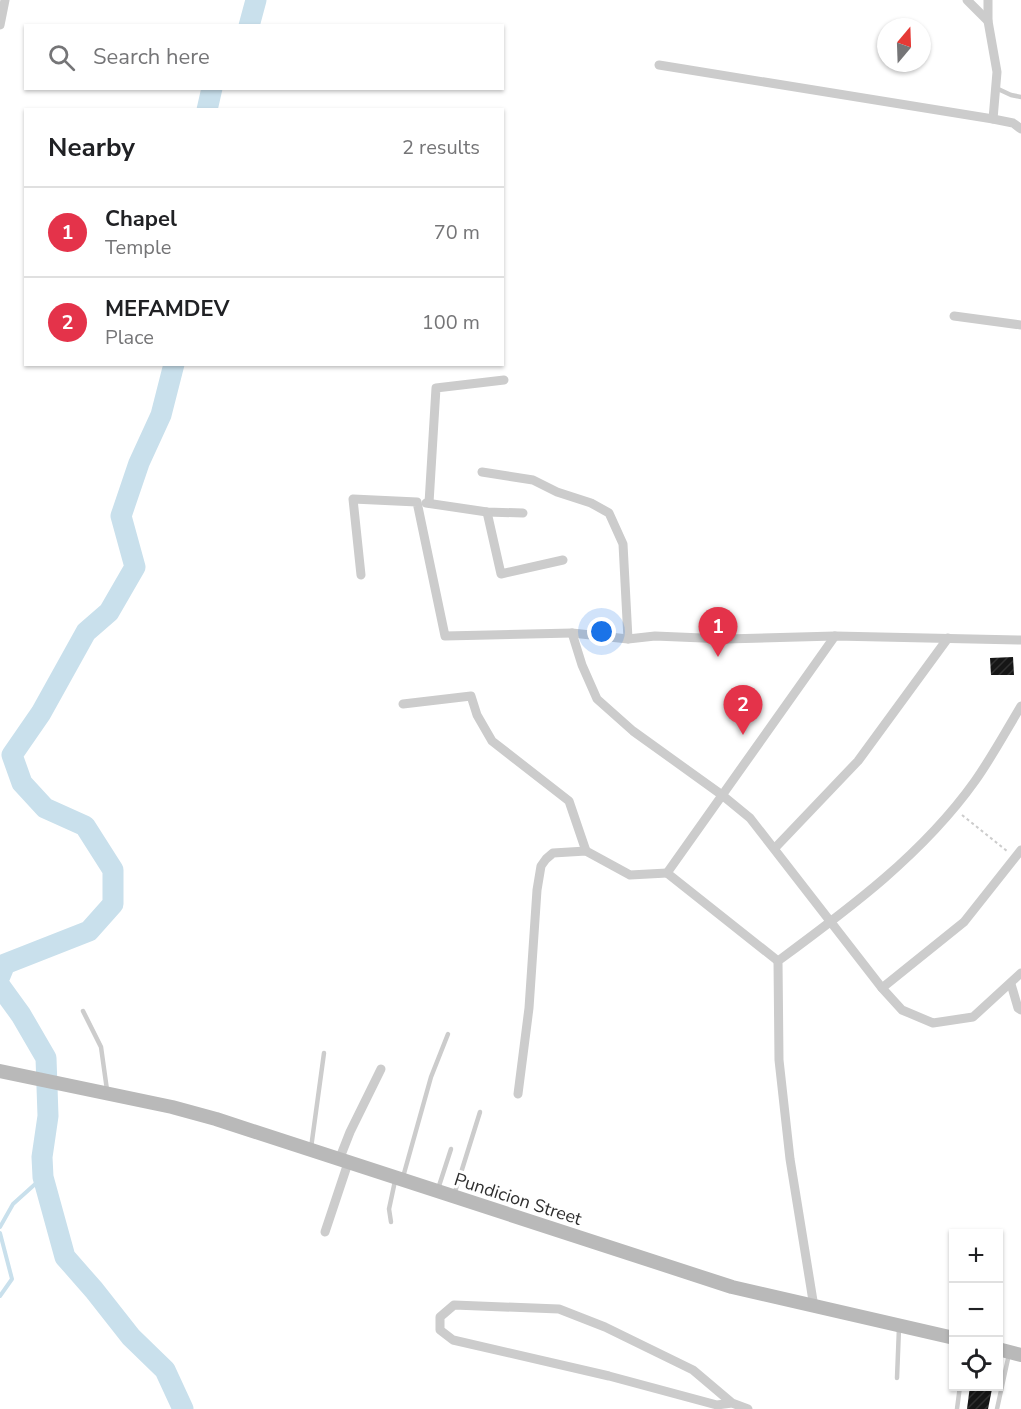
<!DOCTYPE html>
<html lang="en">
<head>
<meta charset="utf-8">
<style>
	:root { --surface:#fff; --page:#f2f2f2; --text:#202124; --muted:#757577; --line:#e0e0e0; --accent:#e4334a }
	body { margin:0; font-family:"Nunito Sans",sans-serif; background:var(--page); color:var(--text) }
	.controls { position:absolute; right:18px; bottom:18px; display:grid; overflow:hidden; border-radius:0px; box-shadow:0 2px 4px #0004 }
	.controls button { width:54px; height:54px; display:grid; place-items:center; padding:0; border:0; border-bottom:2px solid var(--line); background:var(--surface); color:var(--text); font:30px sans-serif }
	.compass { position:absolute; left:877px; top:18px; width:54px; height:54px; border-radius:50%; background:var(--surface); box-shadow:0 2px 4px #0004; rotate:19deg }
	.you { position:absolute; left:602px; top:632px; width:21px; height:21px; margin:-15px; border:4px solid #fff; border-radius:50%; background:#1a73e8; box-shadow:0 0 0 9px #1a73e833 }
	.badge { display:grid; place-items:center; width:39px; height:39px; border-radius:50%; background:var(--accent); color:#fff; font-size:20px; font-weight:700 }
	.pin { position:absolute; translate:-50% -50px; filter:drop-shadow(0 2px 3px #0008) }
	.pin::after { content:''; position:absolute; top:32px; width:21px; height:18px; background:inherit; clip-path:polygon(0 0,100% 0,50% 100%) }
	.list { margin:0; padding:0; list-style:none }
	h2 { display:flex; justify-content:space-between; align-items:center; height:78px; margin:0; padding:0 24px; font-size:26px }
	h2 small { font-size:20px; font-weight:400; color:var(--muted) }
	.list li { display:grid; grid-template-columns:39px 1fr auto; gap:18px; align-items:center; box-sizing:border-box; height:90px; padding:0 24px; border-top:2px solid var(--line) }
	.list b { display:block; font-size:22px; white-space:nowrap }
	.list p { margin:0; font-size:20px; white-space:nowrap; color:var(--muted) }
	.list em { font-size:20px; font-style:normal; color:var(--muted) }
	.icon { flex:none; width:33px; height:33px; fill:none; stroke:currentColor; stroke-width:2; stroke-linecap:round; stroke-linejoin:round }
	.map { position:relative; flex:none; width:1021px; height:1409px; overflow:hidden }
	.search { position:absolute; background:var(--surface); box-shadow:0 2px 4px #0004; left:24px; top:24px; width:480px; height:66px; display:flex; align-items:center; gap:15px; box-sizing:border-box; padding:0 21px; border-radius:0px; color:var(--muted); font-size:22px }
	.panel { position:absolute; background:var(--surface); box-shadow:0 2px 4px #0004; left:24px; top:108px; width:480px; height:258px; border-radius:0px }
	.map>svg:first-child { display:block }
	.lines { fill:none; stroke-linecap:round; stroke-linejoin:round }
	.stream { stroke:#c9e0ec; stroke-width:4 }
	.river { stroke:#c9e0ec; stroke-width:21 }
	.building { fill:url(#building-hatch) }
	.path { stroke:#ccc; stroke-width:2; stroke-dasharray:3 3; stroke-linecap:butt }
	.lane { stroke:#ccc; stroke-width:4.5 }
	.street { stroke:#ccc; stroke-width:9 }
	.secondary { stroke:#b9b9b9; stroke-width:14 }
	.labels { text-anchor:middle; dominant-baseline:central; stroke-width:6; stroke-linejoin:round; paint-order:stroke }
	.street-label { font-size:18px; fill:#2f2f2f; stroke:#fff }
</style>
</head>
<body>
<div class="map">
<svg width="1021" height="1409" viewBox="0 0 1021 1409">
	<defs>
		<pattern id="building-hatch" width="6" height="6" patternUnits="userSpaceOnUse" patternTransform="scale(1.5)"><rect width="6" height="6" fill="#161616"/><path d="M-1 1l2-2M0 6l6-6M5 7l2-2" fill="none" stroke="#303030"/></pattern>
	</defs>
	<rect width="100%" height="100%" fill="#fff"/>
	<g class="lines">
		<g class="stream">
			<path d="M0 1227 13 1204 43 1177"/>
			<path d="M0 1233 12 1279 0 1296"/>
		</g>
		<g class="river">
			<path d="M249 26 256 0"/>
			<path d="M207 110 212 88"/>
			<path d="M0 976 5 964 89 931 113 904V870L85 826 45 808 22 783 12 755 41 713 86 632 109 612 135 567 121 516 139 463 161 415 174 364"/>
			<path d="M0 986 21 1015 46 1058 48 1116 42 1157 43 1177 65 1257 94 1290 131 1337 165 1370 183 1409"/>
		</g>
	</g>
	<g class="building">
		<path d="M1013 657 1014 675H991L990 658Z"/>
		<path d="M970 1386 992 1389 988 1409H967Z"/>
	</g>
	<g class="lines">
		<path class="path" d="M962 815 1007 851"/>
		<g class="lane">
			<path d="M996 88 1011 95 1021 97"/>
			<path d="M83 1011 101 1047 107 1090"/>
			<path d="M311 1148 324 1053"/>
			<path d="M403 1177 431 1077 448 1034"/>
			<path d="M438 1189 451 1149"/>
			<path d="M454 1195 480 1112"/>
			<path d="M391 1222 389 1209 395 1181"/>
			<path d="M897 1378 899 1328"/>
			<path d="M957 1409 960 1386"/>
			<path d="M997 1409 1009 1354"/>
		</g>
		<g class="street">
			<path d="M967 0 988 21"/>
			<path d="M988 0V21L997 72 993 119"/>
			<path d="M0 25 5 0"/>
			<path d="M659 65 993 119 1013 123 1021 129"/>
			<path d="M954 316 1021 325"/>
			<path d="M482 472 533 480 557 492 591 503 609 513 623 544 628 639"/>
			<path d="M426 503 487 512 523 513"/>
			<path d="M429 503 436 388 504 380"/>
			<path d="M487 512 501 574 563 560"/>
			<path d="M361 575 353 499 417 502 445 636 572 633"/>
			<path d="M1021 640 835 636 726 639 655 636 628 639 572 633 582 665 597 699 633 731 722 795 750 818 882 988 902 1010 933 1023 973 1017 1021 973"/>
			<path d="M403 704 471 696 477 715 492 741 569 801 586 851"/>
			<path d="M775 848 858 761 948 638"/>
			<path d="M778 961 667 873 835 636"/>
			<path d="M1011 984 1018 1008 1021 1010"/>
			<path d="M882 988 964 922 1021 850"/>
			<path d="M518 1094 529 1008 537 890 541 866 546 859 553 853 586 851 630 875 667 873"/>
			<path d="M339 1160 350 1132 381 1069"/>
			<path d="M325 1232 348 1163"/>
			<path d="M814 1307 790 1159 779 1060 778 961C850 908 923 854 975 781 992 757 1006 731 1021 706"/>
			<path d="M732 1403 717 1405 609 1376 453 1340 440 1330V1317L454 1305 559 1309 605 1327 693 1370 732 1403 748 1409"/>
		</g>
		<g class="secondary">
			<path d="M0 1071 172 1107 216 1119 732 1287 954 1338"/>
			<path d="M998 1349 1021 1355"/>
		</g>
	</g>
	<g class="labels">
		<g class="street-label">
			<text transform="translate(518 1199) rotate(18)">Pundicion Street</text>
		</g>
	</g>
</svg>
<div class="controls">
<button>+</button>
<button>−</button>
<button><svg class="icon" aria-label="locate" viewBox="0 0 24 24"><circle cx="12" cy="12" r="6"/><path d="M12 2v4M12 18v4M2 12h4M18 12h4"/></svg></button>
</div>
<svg class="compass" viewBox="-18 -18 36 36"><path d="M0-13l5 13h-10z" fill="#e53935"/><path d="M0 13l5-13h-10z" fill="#757577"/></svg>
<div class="you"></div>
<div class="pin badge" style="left:718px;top:657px">1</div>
<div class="pin badge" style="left:743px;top:735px">2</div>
<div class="search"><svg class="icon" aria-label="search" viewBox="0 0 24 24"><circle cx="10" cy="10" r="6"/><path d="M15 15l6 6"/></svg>Search here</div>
<section class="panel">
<h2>Nearby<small>2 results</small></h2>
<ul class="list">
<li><span class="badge">1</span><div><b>Chapel</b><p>Temple</p></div><em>70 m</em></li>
<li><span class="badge">2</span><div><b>MEFAMDEV</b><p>Place</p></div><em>100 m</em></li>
</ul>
</section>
</div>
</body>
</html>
